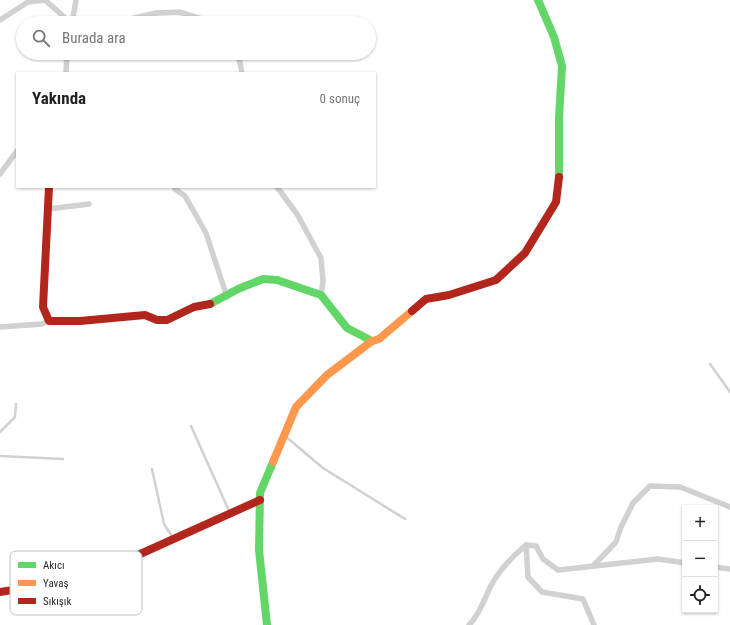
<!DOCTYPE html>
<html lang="tr">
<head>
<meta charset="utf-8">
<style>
	:root { --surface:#fff; --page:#f2f2f2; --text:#222; --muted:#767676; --line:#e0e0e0 }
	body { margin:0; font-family:"Roboto Condensed",sans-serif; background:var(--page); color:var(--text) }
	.controls { position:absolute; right:12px; bottom:12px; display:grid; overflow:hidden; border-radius:0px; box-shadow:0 1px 3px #0004 }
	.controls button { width:36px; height:36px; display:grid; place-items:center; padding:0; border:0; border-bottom:1px solid var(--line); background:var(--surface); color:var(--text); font:20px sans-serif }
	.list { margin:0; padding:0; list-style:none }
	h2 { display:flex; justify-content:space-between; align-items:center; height:52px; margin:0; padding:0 16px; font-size:17px }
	h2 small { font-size:13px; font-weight:400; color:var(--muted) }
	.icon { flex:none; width:22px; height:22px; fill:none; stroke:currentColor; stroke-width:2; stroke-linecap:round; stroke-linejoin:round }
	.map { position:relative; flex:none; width:730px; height:625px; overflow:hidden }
	.search { position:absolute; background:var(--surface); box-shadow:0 1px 3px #0004; left:16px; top:16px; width:360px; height:44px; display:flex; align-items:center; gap:10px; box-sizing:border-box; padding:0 14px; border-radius:22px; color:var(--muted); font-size:15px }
	.panel { position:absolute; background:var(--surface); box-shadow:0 1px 3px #0004; left:16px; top:72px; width:360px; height:116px; border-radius:0px }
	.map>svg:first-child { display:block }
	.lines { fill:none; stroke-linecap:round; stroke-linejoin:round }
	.lane { stroke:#d1d1d1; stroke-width:2.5 }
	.street { stroke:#d1d1d1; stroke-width:5.5 }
	.fast { stroke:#63d668; stroke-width:8 }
	.slow { stroke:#ff974d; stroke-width:8 }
	.jam { stroke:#b3261e; stroke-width:8 }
	.key { fill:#fff; stroke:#c0c0c0; stroke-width:1 }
	.key-label { font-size:11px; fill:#2c2c2c }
</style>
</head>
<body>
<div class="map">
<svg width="730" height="625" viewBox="0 0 730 625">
	<rect width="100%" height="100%" fill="#fff"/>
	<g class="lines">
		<g class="lane">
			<path d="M710 364 730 392"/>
			<path d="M191 426 230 513"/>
			<path d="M0 432 15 417 16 404"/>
			<path d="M285 436 323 468 405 519"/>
			<path d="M0 456 63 459"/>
			<path d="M152 469 164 524 173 538"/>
		</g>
		<g class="street">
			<path d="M0 20 28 2 45 0 71 23"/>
			<path d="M72 23 76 0"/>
			<path d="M113 23 156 13 179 12 215 23"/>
			<path d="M238 53 242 73"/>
			<path d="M66 73 67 53"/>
			<path d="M0 174 17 151"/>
			<path d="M277 187 297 214 321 258 323 281 321 295"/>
			<path d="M175 189 185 196 206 233 227 297"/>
			<path d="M48 209 89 204"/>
			<path d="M0 327 42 324 49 321"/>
			<path d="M526 545 528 577 542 592 583 599 594 625"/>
			<path d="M593 566 616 542 621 527 633 503 650 486 680 487 730 507"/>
			<path d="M715 567 730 569"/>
			<path d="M469 625C481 613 485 596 493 582 502 567 513 556 526 545L536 546 543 559 558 570 658 559 685 563"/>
		</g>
		<g class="fast">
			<path d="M538 0 554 37 562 66 559 118V177"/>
			<path d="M210 304 238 289 263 279 277 280 321 295 347 328 372 341"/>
			<path d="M267 625 259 550 260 493 273 462"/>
		</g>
		<path class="slow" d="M273 462 296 407 327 375 372 341 379 339 412 311"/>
		<g class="jam">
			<path d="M49 187 43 307 49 321H80L145 315 157 320H167L194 307 210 304"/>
			<path d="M412 311 426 299 449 295 496 280 525 253 556 202 559 177"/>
			<path d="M0 592 74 580 118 564 260 500"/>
		</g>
	</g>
	<rect x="10" y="551" width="132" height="64" rx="6" class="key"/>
	<rect x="18" y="562" width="18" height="6" fill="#63d668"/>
	<rect x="18" y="580" width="18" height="6" fill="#ff974d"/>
	<rect x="18" y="598" width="18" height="6" fill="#b3261e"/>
	<g class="key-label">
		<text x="43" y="569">Akıcı</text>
		<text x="43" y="587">Yavaş</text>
		<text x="43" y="605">Sıkışık</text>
	</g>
</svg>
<div class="controls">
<button>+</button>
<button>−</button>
<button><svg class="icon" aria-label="locate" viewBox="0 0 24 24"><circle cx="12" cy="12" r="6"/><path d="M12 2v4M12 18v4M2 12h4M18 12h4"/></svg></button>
</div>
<div class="search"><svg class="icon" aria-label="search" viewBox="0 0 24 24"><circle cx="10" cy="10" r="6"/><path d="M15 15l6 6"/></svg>Burada ara</div>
<section class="panel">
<h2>Yakında<small>0 sonuç</small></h2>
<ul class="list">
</ul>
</section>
</div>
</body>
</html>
